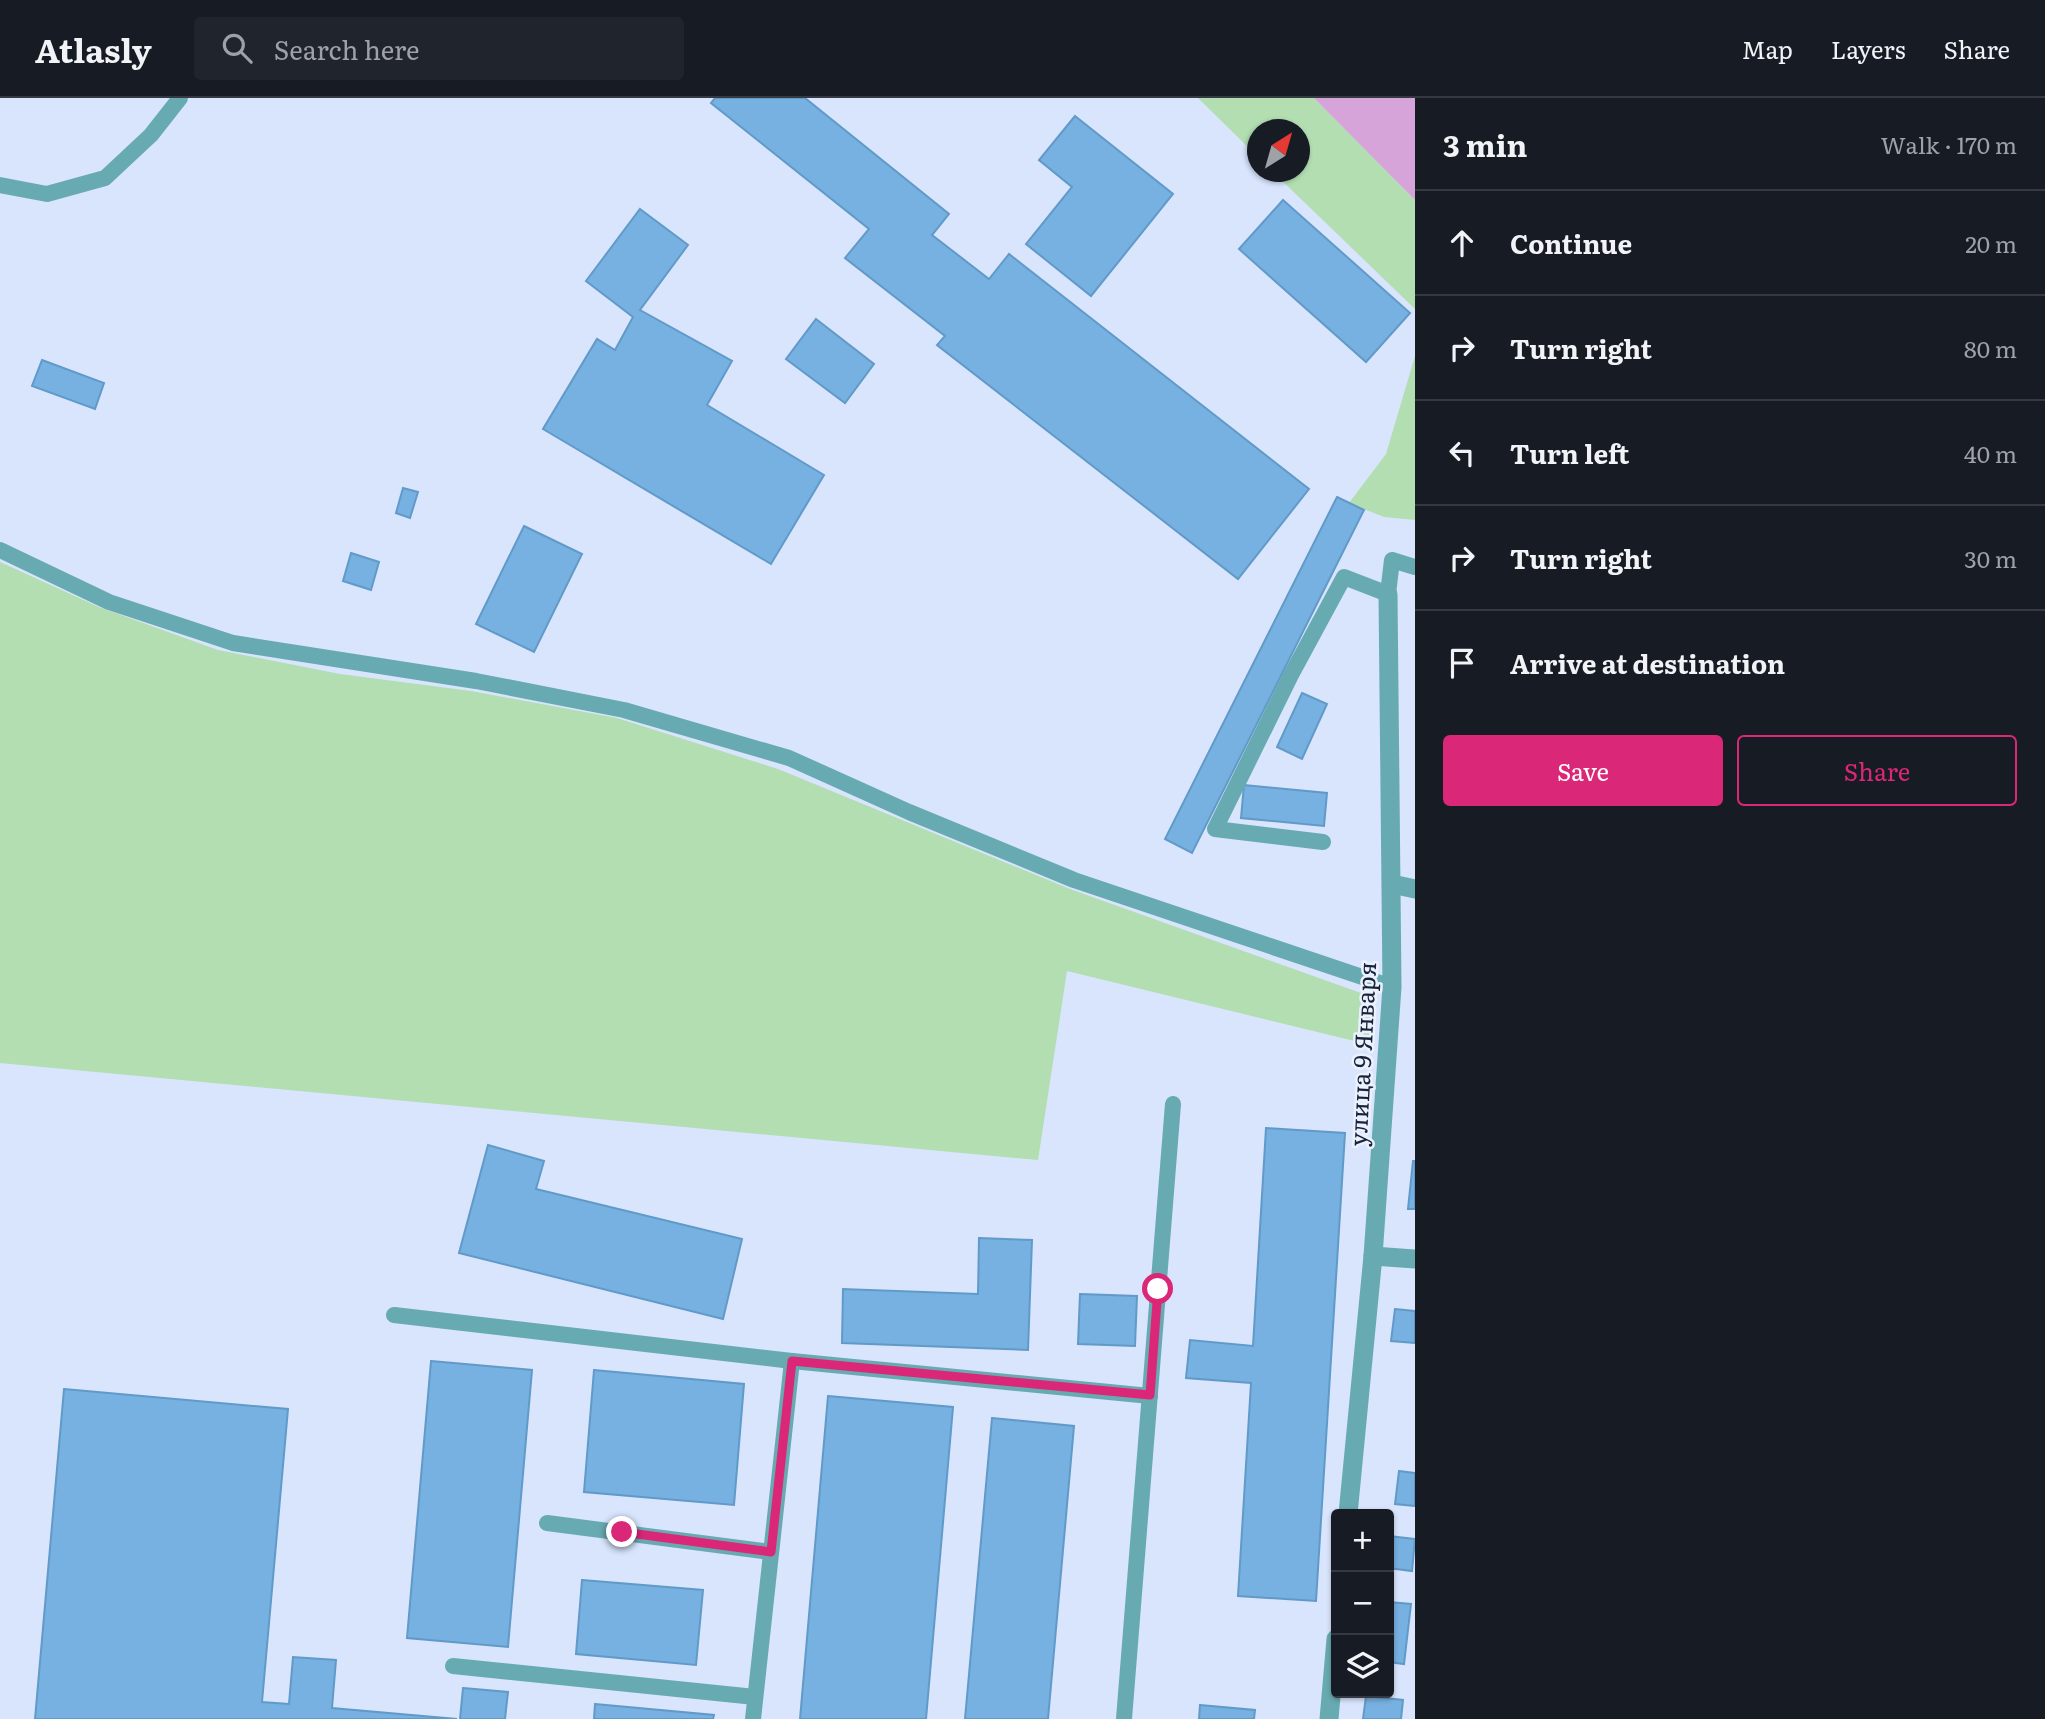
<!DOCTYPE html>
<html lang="en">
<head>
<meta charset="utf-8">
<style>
	:root { --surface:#171b24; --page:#20242c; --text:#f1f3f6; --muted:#9ea1a6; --line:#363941; --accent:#db2777 }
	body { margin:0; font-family:Literata,serif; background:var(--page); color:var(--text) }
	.controls { position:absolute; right:21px; bottom:21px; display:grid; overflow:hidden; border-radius:7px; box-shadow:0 2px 5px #0004 }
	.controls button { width:63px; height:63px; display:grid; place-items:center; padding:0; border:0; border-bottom:2px solid var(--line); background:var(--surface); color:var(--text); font:35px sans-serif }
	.compass { position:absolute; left:1247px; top:21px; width:63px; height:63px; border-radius:50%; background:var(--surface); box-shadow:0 2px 5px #0004; rotate:37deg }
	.stop { position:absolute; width:21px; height:21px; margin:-16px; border:5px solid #db2777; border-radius:50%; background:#fff }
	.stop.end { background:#db2777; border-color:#fff; box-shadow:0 2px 7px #0008 }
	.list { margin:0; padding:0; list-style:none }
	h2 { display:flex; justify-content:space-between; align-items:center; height:91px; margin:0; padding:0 28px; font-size:30px }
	h2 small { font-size:23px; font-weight:400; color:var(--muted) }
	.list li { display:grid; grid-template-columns:46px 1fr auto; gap:21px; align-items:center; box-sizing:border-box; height:105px; padding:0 28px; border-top:2px solid var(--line) }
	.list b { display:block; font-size:26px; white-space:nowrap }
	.list em { font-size:23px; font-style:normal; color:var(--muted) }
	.actions { display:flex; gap:14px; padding:21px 28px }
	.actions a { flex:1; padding:16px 0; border:2px solid var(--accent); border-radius:7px; text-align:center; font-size:24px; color:var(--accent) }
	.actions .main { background:var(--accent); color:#fff }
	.icon { flex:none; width:38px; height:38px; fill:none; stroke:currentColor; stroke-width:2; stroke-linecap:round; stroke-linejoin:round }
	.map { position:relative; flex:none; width:1415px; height:1621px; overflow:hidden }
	header { display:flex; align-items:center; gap:42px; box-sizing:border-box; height:98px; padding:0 35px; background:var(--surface); border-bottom:2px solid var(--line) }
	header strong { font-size:33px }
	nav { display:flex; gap:38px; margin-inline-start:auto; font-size:24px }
	.search { width:490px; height:63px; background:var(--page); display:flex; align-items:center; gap:18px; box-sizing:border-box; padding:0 24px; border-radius:7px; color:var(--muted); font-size:26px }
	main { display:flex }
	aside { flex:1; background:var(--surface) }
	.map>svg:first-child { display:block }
	.green { fill:#b2deb2 }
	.water { fill:#d6a4d9 }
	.building { fill:#77b1e1; stroke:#619ac8; stroke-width:2 }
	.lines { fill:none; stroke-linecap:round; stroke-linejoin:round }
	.service { stroke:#68aab1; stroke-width:16 }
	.minor { stroke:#68aab1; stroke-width:19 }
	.route { stroke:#db2777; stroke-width:9 }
	.labels { text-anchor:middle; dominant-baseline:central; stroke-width:5; stroke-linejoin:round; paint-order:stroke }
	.street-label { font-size:24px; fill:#18233a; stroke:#ebf2fe }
</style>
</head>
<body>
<header>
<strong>Atlasly</strong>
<div class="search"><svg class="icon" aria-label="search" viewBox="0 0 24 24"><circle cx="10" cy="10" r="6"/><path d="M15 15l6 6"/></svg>Search here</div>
<nav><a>Map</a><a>Layers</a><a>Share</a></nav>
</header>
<main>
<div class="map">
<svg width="1415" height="1621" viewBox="0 0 1415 1621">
	<rect width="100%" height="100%" fill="#d8e5fd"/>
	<g class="green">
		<path d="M1198 0H1314L1415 102V211L1273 74H1300V32H1258L1257 58Z"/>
		<path d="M1415 258V422L1384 419 1349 405 1386 356Z"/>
		<path d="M0 464 99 509 218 552 340 576 471 593 617 620 778 671 1070 791 1372 899 1371 947 1067 873 1038 1062 0 965Z"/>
	</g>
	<path class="water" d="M1314 0H1415V102Z"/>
	<g class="building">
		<path d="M715 0H805L949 116 932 137 989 181 1009 156 1309 391 1238 481 937 247 945 238 845 160 869 131 711 5Z"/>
		<path d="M1075 18 1173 96 1091 198 1026 146 1072 89 1039 62Z"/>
		<path d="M1283 102 1410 215 1366 264 1239 151Z"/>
		<path d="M640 111 688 147 640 212 732 263 707 307 824 377 771 466 543 331 597 241 615 252 633 219 586 183Z"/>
		<path d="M816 221 874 266 845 305 786 261Z"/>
		<path d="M42 262 104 285 95 311 32 288Z"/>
		<path d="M403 390 418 394 410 420 396 415Z"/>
		<path d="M1337 399 1364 412 1192 755 1165 741Z"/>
		<path d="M524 428 582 456 534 554 476 526Z"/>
		<path d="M351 455 379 464 371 492 343 483Z"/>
		<path d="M1302 595 1327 606 1302 661 1277 649Z"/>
		<path d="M1244 687 1327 695 1324 728 1241 720Z"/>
		<path d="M1266 1030 1345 1035 1316 1503 1238 1498 1251 1285 1186 1280 1190 1242 1253 1248Z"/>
		<path d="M488 1047 544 1063 536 1091 742 1141 723 1221 459 1155Z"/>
		<path d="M1413 1063H1415V1111H1408Z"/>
		<path d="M979 1140 1032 1142 1028 1252 842 1245 843 1191 978 1196Z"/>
		<path d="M1080 1196 1137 1198 1135 1248 1078 1246Z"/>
		<path d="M1395 1211 1415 1213V1245L1391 1243Z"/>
		<path d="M431 1263 532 1272 508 1549 407 1540Z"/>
		<path d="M594 1272 744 1286 734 1407 584 1394Z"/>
		<path d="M64 1291 288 1311 262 1604 289 1606 293 1559 336 1562 332 1610 457 1621H35Z"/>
		<path d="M828 1298 953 1309 926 1621H800Z"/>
		<path d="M992 1320 1074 1328 1048 1621H965Z"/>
		<path d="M1399 1373 1415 1375V1408L1395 1406Z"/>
		<path d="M1389 1438 1415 1441 1412 1473 1389 1470Z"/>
		<path d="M582 1482 703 1492 696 1567 576 1556Z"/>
		<path d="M1389 1504 1411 1506 1404 1566 1389 1564Z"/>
		<path d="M463 1590 508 1594 505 1621H460Z"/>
		<path d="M1366 1598 1403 1602 1401 1621H1363Z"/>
		<path d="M595 1606 714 1617 713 1621H594Z"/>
		<path d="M1200 1607 1255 1612 1254 1621H1199Z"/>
	</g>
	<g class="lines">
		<g class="service">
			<path d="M0 87 47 96 105 80 151 37 180 0"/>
			<path d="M0 452 109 504 233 545 476 583 624 612 789 660 909 714 1074 782 1392 889"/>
			<path d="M1323 744 1215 731 1291 577 1344 479 1388 496 1392 462 1415 469"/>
			<path d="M394 1217 792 1263 1150 1298"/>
			<path d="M547 1425 771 1454"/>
			<path d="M453 1568 755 1599"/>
			<path d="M753 1621 792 1263"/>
			<path d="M1124 1621 1173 1006"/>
		</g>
		<g class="minor">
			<path d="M1392 786 1415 791"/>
			<path d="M1373 1158 1415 1161"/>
			<path d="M1348 1416 1373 1158 1392 889 1388 496"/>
			<path d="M1329 1621 1336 1541"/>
		</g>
	</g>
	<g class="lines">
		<path class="route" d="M622 1434 771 1454 792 1263 1150 1297 1158 1191"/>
	</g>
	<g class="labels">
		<g class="street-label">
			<text transform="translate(1361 956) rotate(-87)">улица 9 Января</text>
		</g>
	</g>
</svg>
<div class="controls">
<button>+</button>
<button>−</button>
<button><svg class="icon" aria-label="layers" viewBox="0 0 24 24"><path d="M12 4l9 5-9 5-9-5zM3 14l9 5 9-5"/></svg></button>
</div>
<svg class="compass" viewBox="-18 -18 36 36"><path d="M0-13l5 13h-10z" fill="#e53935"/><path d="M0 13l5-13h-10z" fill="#9ea1a6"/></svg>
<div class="stop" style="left:1158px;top:1191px"></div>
<div class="stop end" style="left:622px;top:1434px"></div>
</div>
<aside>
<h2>3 min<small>Walk · 170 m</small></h2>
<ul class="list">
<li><svg class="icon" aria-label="ahead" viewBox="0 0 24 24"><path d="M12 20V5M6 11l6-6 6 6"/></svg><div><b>Continue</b></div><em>20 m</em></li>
<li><svg class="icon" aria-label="right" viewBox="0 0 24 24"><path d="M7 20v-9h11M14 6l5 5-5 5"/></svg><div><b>Turn right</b></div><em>80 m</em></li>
<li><svg class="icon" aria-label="left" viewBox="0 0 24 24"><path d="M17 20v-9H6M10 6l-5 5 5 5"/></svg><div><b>Turn left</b></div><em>40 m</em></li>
<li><svg class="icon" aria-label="right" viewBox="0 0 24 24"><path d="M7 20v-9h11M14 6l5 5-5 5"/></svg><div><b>Turn right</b></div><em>30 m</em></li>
<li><svg class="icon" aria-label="arrive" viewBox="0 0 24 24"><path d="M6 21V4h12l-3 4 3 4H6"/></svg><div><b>Arrive at destination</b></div></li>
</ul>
<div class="actions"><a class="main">Save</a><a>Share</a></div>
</aside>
</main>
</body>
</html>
